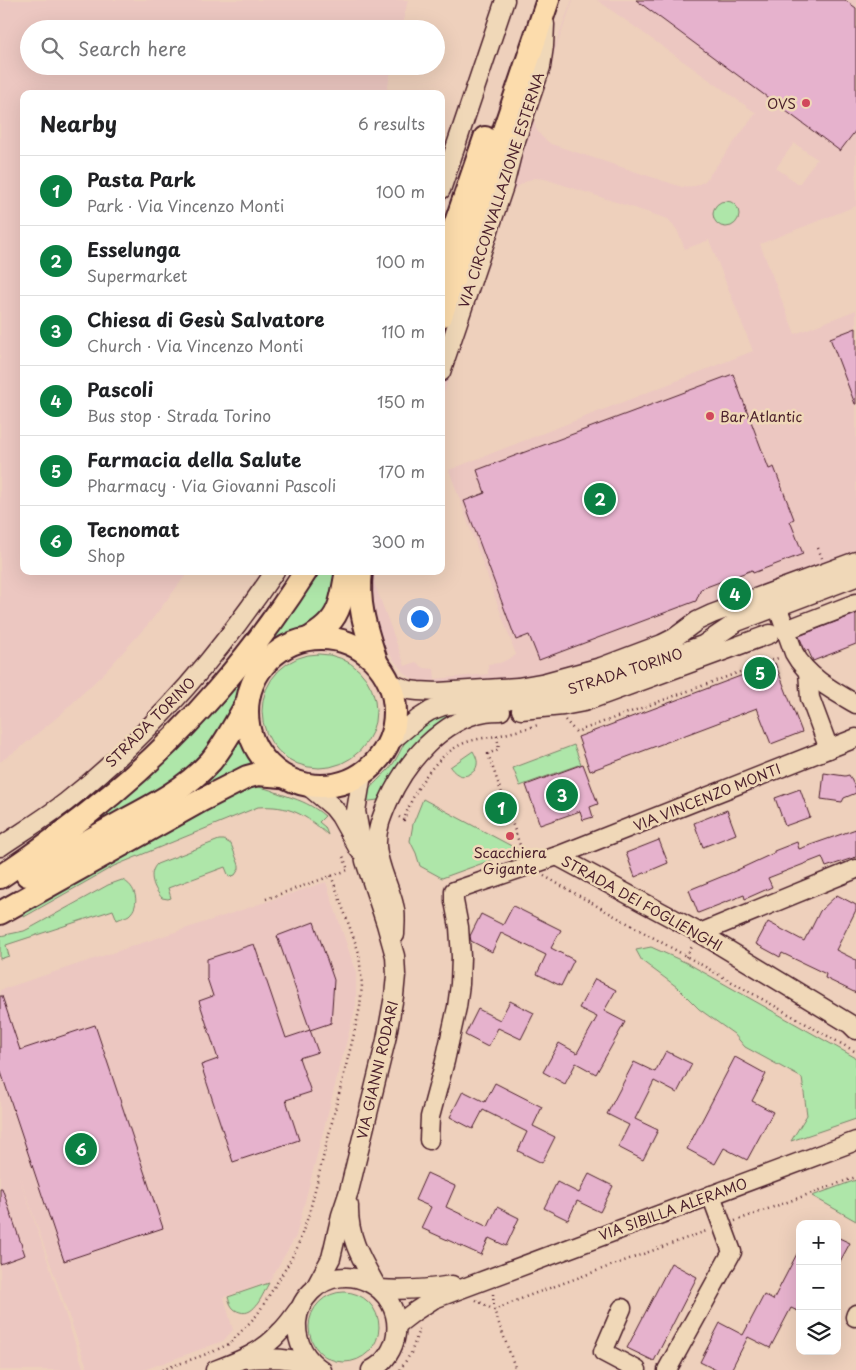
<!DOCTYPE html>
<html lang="en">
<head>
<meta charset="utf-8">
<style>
	:root { --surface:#fff; --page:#f2f2f2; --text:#202124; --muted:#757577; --line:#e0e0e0; --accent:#0b8043 }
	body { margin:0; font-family:"Playpen Sans",sans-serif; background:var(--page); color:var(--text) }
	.controls { position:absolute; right:15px; bottom:15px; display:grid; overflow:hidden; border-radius:10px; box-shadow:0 5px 20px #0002 }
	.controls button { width:45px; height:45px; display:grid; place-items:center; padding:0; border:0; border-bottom:1px solid var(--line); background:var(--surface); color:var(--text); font:25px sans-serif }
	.you { position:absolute; left:419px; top:618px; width:18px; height:18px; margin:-12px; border:4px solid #fff; border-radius:50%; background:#1a73e8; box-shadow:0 0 0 8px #1a73e833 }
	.badge { display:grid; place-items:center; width:32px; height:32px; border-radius:50%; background:var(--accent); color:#fff; font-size:16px; font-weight:700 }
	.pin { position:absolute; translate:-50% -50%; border:2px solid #fff; box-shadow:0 1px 5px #0006 }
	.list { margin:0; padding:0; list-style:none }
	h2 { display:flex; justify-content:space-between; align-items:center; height:65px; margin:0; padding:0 20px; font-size:21px }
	h2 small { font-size:16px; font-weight:400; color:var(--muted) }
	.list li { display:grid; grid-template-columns:32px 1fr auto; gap:15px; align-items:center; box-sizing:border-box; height:70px; padding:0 20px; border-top:1px solid var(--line) }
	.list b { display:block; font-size:19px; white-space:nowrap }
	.list p { margin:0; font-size:16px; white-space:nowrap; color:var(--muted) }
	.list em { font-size:16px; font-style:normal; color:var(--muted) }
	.icon { flex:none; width:28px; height:28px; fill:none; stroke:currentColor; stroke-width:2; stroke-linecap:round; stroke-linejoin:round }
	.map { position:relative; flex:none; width:856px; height:1370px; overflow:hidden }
	.search { position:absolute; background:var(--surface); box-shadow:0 5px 20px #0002; left:20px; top:20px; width:425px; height:55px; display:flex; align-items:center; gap:12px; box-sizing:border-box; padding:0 18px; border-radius:28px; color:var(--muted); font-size:19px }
	.panel { position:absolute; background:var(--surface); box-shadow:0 5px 20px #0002; left:20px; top:90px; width:425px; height:485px; border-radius:10px }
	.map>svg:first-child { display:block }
	.built { fill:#ecc7c1; fill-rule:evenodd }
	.green { fill:#aee6a9; stroke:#7c826a }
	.building { fill:#e6b2cd; stroke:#4a1f2b }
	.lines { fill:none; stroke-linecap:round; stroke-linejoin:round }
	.minor-casing { stroke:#4a1f2b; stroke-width:21 }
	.major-casing { stroke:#4a1f2b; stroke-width:26 }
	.path { stroke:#4a1f2b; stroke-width:2.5; stroke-dasharray:1 4; stroke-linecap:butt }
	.minor { stroke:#f0d8b8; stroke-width:18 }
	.major { stroke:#fcdcac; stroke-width:22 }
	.poi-dot { fill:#d1495b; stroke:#f0d8b8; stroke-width:2 }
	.labels { text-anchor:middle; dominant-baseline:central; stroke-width:5; stroke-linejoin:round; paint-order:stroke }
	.poi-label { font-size:14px; fill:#4a1f2b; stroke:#f0d8b8; text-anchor:end }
	.street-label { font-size:14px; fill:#4a1f2b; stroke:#f0d8b8 }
</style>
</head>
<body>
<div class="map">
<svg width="856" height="1370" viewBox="0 0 856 1370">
	<rect width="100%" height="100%" fill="#eed0bc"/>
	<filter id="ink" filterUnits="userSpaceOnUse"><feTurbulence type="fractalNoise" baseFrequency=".02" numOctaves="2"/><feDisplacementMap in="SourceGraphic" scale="10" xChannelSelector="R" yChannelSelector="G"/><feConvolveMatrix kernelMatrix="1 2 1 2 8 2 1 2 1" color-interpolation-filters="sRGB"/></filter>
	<g filter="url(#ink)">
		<g class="built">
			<path d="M0 0H408L401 29H29V66H392L386 94H24V571H189L150 622 105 672 61 714 21 747 0 762Z"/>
			<path d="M572 0H573L534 109V120L536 129 542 137 551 144 682 187 695 186 705 181 756 113 597 0H856V206L760 244 795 334 856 310V565L562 676 423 682 412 679 403 672 383 646 375 626 368 587 370 571H376L374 582 405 666 416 662 424 668 434 669 435 679 488 674V664L500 663 516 655 449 470 753 351 709 240 685 249 677 230 668 219 545 179 534 178 525 182 517 187 510 195 478 295 441 400V354ZM794 143 817 159 799 184 776 168Z"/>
			<path d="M326 882 356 972V1005L296 1236 269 1282 224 1297 233 1330 223 1341 144 1370H88L19 1175 84 1370H0V990Z"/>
		</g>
		<g class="green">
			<circle cx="726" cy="214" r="13"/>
			<path d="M314 571H342L335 601 313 626 284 636 270 644 257 657 247 673 231 717 183 779 66 846Z"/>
			<circle cx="319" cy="711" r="57"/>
			<path d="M447 709H464C452 716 438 722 427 731 405 750 391 774 378 800L362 802C367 788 379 780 389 769 400 757 404 738 416 726 423 720 438 714 447 709Z"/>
			<path d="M239 736 244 748 254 765 169 808Z"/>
			<path d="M574 745 581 764 520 786 513 768Z"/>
			<path d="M473 751C477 758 479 763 475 770 466 779 457 777 450 767Z"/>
			<path d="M253 787C268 787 273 792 287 796 302 801 312 805 325 816L319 822 325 827 328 835C305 814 289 805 258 807L114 866 24 917 22 914 242 791Z"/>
			<path d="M423 799 519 850 442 878 420 866 416 853 410 841 413 824Z"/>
			<path d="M219 840H224L231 844 239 865V869L235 875 229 877 225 867 168 888 171 898 168 899 162 898C154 889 147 874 157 864Z"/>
			<path d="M122 880C136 885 141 905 129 915 126 917 121 918 117 920L113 910 6 945 9 956 0 959V936L24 931 34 926 108 885Z"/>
			<path d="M651 947 687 963 856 1058V1119L791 1141 807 1115 802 1078 745 1047 734 1034 699 1009 677 987 642 961 636 950Z"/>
			<path d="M856 1180V1221L812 1196Z"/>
			<path d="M269 1283C263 1293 255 1317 240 1312 232 1310 230 1304 228 1297Z"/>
			<circle cx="344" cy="1327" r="35"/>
		</g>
		<g class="building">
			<path d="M636 0H845L856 8V130L840 151Z"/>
			<path d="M856 328V404H855L830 338Z"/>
			<path d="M733 374 769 469 774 467 794 519 790 521 803 554 753 573 752 570 701 589 696 601 539 660 529 635 516 640 464 501 485 493 477 470Z"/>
			<path d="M856 614V644L813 661 808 650 806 651 804 648 799 636Z"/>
			<path d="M775 663 802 732 771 744 757 708 590 771 578 737Z"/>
			<path d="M583 764 598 804 590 807 593 817 583 820 580 811 540 825 526 785Z"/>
			<path d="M824 773 845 776 849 775 856 789V793L844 798 842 802 821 799Z"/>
			<path d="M800 789 810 817 785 826 775 798Z"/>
			<path d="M727 810 736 834 703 847 694 823Z"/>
			<path d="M856 829V857L826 867 822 857 768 878 772 887 745 899 744 895 698 913 689 890 733 872 774 853V851L797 842 799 849Z"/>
			<path d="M659 840 668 863 635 877 626 853Z"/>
			<path d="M837 895 856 905V910L836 950 856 960V993L825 978 826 974 782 953 780 957 756 944 768 922 804 941 807 935H808L820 911Z"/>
			<path d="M513 906 561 930 551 948 574 960 561 986 537 974 546 955 501 933 492 952 471 941 470 936 481 914 503 925Z"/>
			<path d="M314 922 334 980 331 1023 310 1030 277 936Z"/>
			<path d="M254 944 286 1038 310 1030 318 1052 299 1058 311 1092 286 1100 299 1140 233 1162 201 1065 218 1059 199 1001 213 996 207 978V959Z"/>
			<path d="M595 979 616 990 604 1011 625 1022 596 1074 576 1063 565 1084 543 1072 559 1043 577 1053 597 1017 579 1008Z"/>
			<path d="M0 996H2L20 1050 95 1025 163 1228 64 1261 0 1069Z"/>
			<path d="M510 1001 534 1013 521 1039 498 1028 488 1047 465 1035 478 1009 500 1020Z"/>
			<path d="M666 1051 692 1064 677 1093 654 1081 635 1119 658 1130 643 1160 618 1147 629 1125 607 1114 634 1062 655 1072Z"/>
			<path d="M735 1057 766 1074 752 1101 773 1112 747 1160 724 1148 715 1164 687 1149Z"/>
			<path d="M495 1083 542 1107 533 1126 555 1137 542 1163 518 1151 527 1132 483 1110 473 1129 450 1117 463 1091 485 1102Z"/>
			<path d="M427 1173 455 1186 446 1207 488 1227 497 1207 519 1218 506 1246 489 1238 481 1255 421 1228 431 1207 415 1200Z"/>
			<path d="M589 1174 613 1186 600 1212 577 1201 568 1220 544 1208 557 1182 579 1193Z"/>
			<path d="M0 1188H2L25 1255 0 1264Z"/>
			<path d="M837 1237 850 1243 837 1267Z"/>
			<path d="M800 1248V1312L791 1308 770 1348 748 1337 731 1370H716L700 1362 720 1323 743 1335 764 1295 773 1300Z"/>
			<path d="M671 1263 697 1277 654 1361 627 1348Z"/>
		</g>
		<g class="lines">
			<defs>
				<g id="minor">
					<path d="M441 190 505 0"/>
					<path d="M441 372 504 186 514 146 541 67 544 46 545 24"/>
					<path d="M774 597 794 653C807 677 833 691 856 704"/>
					<path d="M786 630 856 603"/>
					<path d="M808 672 810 698 829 749"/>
					<path d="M390 683 409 690 418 691 438 692 518 687 546 682 601 667 662 644 674 638 697 621 712 614 856 561"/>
					<path d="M521 710 563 706 584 702 770 634"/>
					<path d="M390 742 419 718 430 711 443 706 457 704 534 697 580 688 606 680 703 645 737 622 856 577"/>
					<path d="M308 786 333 807 340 816 359 850"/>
					<path d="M0 847C22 832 45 818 66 802 148 737 217 658 275 571"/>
					<path d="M557 856 700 933 850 1024 856 1030"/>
					<path d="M700 933 856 869"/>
					<path d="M395 935C395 926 397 914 394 905 389 885 378 866 377 846 376 830 382 816 388 802 406 762 441 720 486 712 491 711 496 711 501 711"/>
					<path d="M429 1140 430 1117 445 1061 457 1007 460 984 461 957 459 927 454 901V891L557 856 856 738"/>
					<path d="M349 1206C348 1238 362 1260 377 1287"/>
					<path d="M316 1286 331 1258 341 1215 349 1191 386 1040 394 996 396 975 395 956 386 924 365 861 356 811 362 775"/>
					<path d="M380 1289C404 1291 428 1289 452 1285"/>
					<path d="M622 1308 603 1352 637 1370"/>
					<path d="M855 1317 856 1314"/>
					<path d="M397 1325 414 1312 434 1299 856 1141"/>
					<path d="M247 1359C273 1357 288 1358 314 1365"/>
					<path d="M215 1370C239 1361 263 1352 280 1332 287 1326 292 1318 298 1310"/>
					<path d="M322 1370C305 1359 296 1343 297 1322 298 1310 303 1300 311 1292 344 1258 402 1286 396 1334 394 1349 385 1363 371 1370"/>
					<path d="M667 1370 732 1252 711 1195"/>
				</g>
				<g id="major">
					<path d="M441 266 485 138"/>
					<path d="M441 316 548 0"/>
					<path d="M361 571C357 605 366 630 376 661"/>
					<circle cx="321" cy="712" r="74"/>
					<path d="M310 638C316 634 324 629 329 623 342 610 343 589 347 571"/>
					<path d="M27 875C58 858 89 840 120 823 152 806 186 789 211 761 225 744 236 723 247 703"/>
					<path d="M0 877C39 851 76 824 112 794 187 732 254 653 306 571"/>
					<path d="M0 913 202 800 247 777 258 774 282 776"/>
				</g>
			</defs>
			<use href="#minor" class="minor-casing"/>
			<use href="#major" class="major-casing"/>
			<g class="path">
				<path d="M818 548 822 558"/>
				<path d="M565 720 576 732 781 657"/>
				<path d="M497 736 499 749 488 754 522 851"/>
				<path d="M399 817 404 820C413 791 434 757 462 744 473 739 485 738 496 736 510 733 524 729 538 725"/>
				<path d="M544 876 856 1052"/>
				<path d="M266 899 348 870 343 856"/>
				<path d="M686 957 693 945"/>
				<path d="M735 1221 856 1177"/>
				<path d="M493 1294 494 1310 516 1370"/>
				<path d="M476 1300 494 1310 528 1296 709 1230"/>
				<path d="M162 1370 212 1352 229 1344 257 1315 286 1268 297 1248 309 1214 354 1034 360 1007 362 985 359 953 331 875"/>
				<path d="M400 1370 411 1353 419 1329"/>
			</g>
			<use href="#minor" class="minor"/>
			<use href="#major" class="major"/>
		</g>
	</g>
	<g class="poi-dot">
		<circle cx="806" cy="103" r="5"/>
		<circle cx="710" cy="416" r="5"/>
		<circle cx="510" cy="836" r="5"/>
	</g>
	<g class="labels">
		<g class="poi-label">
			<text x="796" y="103">OVS</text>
			<text x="720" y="416" text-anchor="start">Bar Atlantic</text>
			<text x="510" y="852" text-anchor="middle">Scacchiera<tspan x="510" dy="16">Gigante</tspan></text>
		</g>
		<g class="street-label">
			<text transform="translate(501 190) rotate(-72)">VIA CIRCONVALLAZIONE ESTERNA</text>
			<text transform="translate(625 671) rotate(-18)">STRADA TORINO</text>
			<text transform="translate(150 722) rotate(-45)">STRADA TORINO</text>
			<text transform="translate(707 797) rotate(-22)">VIA VINCENZO MONTI</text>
			<text transform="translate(642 903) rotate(29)">STRADA DEI FOGLIENGHI</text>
			<text transform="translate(377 1070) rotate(-77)">VIA GIANNI RODARI</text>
			<text transform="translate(673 1209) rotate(-20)">VIA SIBILLA ALERAMO</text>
		</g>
	</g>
</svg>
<div class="controls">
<button>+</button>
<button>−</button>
<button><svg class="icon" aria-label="layers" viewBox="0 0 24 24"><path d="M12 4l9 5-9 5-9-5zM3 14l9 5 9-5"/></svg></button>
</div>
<div class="you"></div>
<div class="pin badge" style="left:501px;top:808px">1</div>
<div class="pin badge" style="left:600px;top:499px">2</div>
<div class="pin badge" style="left:562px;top:795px">3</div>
<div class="pin badge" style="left:735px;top:594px">4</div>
<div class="pin badge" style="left:760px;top:673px">5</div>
<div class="pin badge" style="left:81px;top:1149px">6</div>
<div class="search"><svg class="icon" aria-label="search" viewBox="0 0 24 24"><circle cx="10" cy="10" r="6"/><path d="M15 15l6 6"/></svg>Search here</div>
<section class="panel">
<h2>Nearby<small>6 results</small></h2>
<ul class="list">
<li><span class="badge">1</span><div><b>Pasta Park</b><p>Park · Via Vincenzo Monti</p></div><em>100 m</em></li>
<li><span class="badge">2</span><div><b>Esselunga</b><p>Supermarket</p></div><em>100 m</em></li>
<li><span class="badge">3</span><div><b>Chiesa di Gesù Salvatore</b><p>Church · Via Vincenzo Monti</p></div><em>110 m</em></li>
<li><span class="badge">4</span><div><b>Pascoli</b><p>Bus stop · Strada Torino</p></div><em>150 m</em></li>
<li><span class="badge">5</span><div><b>Farmacia della Salute</b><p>Pharmacy · Via Giovanni Pascoli</p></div><em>170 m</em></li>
<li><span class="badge">6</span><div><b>Tecnomat</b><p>Shop</p></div><em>300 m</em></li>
</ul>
</section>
</div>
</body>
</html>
